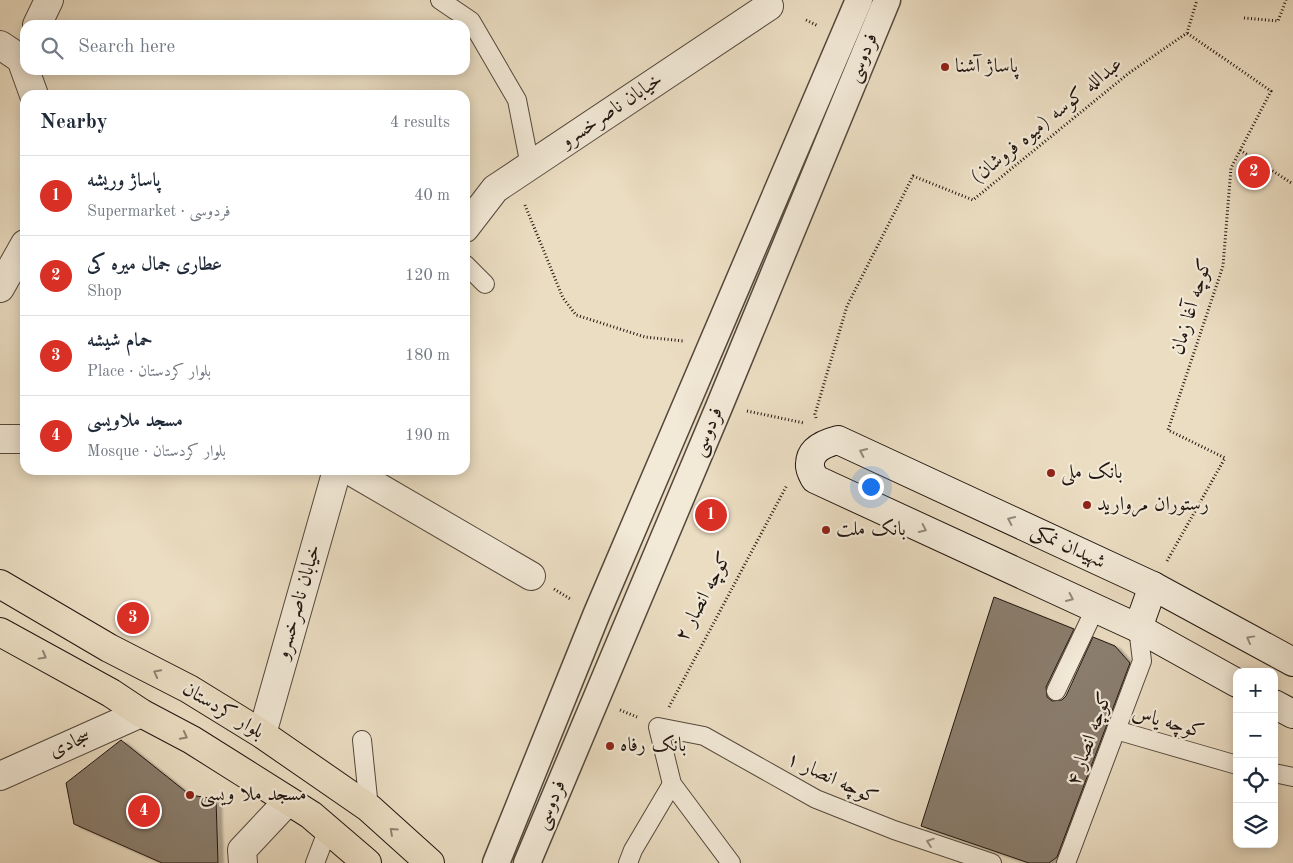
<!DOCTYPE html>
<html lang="en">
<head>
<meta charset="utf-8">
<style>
	:root { --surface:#fff; --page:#f2f2f3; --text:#1f2937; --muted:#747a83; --line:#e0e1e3; --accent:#d93025 }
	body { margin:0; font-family:"Old Standard TT",Amiri,serif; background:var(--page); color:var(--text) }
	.controls { position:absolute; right:15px; bottom:15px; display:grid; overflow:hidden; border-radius:10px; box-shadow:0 2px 12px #0003 }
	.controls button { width:45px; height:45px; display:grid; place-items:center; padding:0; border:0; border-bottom:1px solid var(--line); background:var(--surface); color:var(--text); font:25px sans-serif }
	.you { position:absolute; left:870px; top:486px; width:18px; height:18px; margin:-12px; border:4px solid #fff; border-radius:50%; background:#1a73e8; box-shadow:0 0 0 8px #1a73e833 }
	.badge { display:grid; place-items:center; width:32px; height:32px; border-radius:50%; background:var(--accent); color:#fff; font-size:16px; font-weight:700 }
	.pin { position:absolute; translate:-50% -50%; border:2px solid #fff; box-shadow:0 1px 5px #0006 }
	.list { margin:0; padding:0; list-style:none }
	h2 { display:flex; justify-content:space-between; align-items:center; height:65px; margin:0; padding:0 20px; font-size:21px }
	h2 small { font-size:16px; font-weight:400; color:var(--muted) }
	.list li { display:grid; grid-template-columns:32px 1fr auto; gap:15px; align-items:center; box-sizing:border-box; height:80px; padding:0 20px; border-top:1px solid var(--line) }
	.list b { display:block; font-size:19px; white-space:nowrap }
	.list p { margin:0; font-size:16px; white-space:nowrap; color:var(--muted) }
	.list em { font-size:16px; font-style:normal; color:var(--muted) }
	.icon { flex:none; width:28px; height:28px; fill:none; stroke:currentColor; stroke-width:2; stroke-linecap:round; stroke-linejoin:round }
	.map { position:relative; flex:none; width:1293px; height:863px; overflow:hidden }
	.search { position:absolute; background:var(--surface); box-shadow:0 2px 12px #0003; left:20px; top:20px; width:450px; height:55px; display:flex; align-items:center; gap:12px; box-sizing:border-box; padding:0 18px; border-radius:15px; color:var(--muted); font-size:19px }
	.panel { position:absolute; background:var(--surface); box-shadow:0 2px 12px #0003; left:20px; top:90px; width:450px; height:385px; border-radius:15px }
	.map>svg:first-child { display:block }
	.building { fill:#8a7d6d; stroke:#211610; filter:url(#shadow) }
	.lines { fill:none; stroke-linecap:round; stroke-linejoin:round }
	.service-casing { stroke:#54483c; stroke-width:20 }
	.pedestrian-casing { stroke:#54483c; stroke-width:29 }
	.minor-casing { stroke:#54483c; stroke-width:30 }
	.secondary-casing { stroke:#211610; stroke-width:30 }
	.primary-casing { stroke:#211610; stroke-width:30 }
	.path { stroke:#211610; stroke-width:3; stroke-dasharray:1 2.5; stroke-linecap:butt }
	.service { stroke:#f2e9d7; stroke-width:18 }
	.pedestrian { stroke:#f2e9d7; stroke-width:26 }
	.minor { stroke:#f2e9d7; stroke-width:28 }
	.secondary { stroke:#f2e9d7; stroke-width:28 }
	.primary { stroke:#ebddc2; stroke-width:28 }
	.oneway { stroke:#948a7d }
	.oneway2 { stroke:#908372 }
	.poi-dot { fill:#8f2418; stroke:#f2e9d7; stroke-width:2 }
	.labels { text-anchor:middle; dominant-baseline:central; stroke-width:4.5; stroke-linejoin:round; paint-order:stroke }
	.street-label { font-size:20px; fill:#211610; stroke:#f2e9d7 }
	.poi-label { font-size:20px; fill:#211610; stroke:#f2e9d7; text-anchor:start }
</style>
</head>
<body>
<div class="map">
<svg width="1293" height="863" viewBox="0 0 1293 863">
	<defs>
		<filter id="shadow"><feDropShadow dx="5.5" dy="3" stdDeviation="1" flood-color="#0004"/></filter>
	</defs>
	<rect width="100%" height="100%" fill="#ebddc2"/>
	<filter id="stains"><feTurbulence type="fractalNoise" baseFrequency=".004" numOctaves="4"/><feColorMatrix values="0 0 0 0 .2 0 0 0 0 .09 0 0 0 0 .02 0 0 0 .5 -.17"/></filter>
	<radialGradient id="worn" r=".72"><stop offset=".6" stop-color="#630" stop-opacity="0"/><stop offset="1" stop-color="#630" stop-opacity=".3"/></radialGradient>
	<g class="building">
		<path d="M994 597 1074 629 1046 687 1047 697 1052 701 1062 700 1066 696 1093 637 1115 646 1130 663 1057 857 1049 863H1029L921 826Z"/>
		<path d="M121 740 190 795 216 799 218 863H162L74 824 66 783Z"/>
	</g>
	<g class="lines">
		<defs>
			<g id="service">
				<path d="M440 0 471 21 517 100 530 166"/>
				<path d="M465 264 485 284"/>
				<path d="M1056 691 1095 609"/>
				<path d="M1116 730 1237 765"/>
				<path d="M362 740 369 808"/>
				<path d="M1274 773 1293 777"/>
				<path d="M315 863 328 829"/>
				<path d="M628 863 633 850 672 784"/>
				<path d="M731 863 672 784 658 727 704 736 816 799 894 830 992 863"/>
				<path d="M1066 863 1142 661 1138 628"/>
			</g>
			<g id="pedestrian">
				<path d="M496 863 597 613 859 0"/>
				<path d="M527 863 719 407 887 0"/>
			</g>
			<g id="minor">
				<path d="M37 25 49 0"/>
				<path d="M0 45 21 59 34 95"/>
				<path d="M465 228 495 189 769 6"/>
				<path d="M0 288 25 244"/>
				<path d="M0 439H25"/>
				<path d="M349 470 531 576"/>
				<path d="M262 734 337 470"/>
				<path d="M0 776 141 713"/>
				<path d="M243 863 242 850 288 801"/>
			</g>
			<g id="secondary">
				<path d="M1138 628 1153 586"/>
				<path d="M1237 683 1138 628 815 479C813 475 809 469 810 464 810 449 826 443 838 440L1153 586 1293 662"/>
				<path d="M1274 704 1293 714"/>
			</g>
			<g id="primary">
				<path d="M0 584 109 648 189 689 262 734 369 808 430 863"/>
				<path d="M0 632 111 693 141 713 192 740 311 815 367 863"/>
			</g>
		</defs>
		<use href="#service" class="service-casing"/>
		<use href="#pedestrian" class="pedestrian-casing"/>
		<use href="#minor" class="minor-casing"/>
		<use href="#secondary" class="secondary-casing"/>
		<use href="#primary" class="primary-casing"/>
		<g class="path">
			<path d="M1244 18 1278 21 1286 0"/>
			<path d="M806 20 818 26"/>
			<path d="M1240 150 1293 184"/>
			<path d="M525 205 563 298 576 315 645 337 683 341"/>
			<path d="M747 411 804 423"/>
			<path d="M816 418 815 414 847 306 913 176 973 200 1129 73 1187 33 1197 0"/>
			<path d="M1167 561 1225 458 1168 430 1223 266 1231 168 1271 91 1187 33"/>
			<path d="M554 589 572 600"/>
			<path d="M669 707 787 485"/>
			<path d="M620 710 637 717"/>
		</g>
		<use href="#service" class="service"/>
		<use href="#pedestrian" class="pedestrian"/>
		<use href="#minor" class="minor"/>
		<use href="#secondary" class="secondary"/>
		<use href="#primary" class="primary"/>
	</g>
	<defs><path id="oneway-chevron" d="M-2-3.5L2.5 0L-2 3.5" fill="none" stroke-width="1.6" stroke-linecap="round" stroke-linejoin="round" transform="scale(1.25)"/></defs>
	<g class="oneway">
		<use href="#oneway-chevron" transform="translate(863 452) rotate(-155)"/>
		<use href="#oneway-chevron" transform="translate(1011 520) rotate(-155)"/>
		<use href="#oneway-chevron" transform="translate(923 529) rotate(25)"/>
		<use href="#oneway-chevron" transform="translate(1070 598) rotate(25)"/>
		<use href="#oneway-chevron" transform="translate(1250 639) rotate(-151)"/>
		<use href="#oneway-chevron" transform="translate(930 842) rotate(-161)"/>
	</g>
	<g class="oneway2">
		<use href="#oneway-chevron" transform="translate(43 656) rotate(29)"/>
		<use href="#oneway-chevron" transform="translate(157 673) rotate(-153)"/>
		<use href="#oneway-chevron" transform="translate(184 736) rotate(28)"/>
		<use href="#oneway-chevron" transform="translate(393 831) rotate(-138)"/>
	</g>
	<g class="poi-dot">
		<circle cx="945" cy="67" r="5"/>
		<circle cx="1051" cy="473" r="5"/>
		<circle cx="1087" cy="505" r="5"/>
		<circle cx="826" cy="530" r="5"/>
		<circle cx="610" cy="746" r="5"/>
		<circle cx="190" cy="795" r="5"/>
	</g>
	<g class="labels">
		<g class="street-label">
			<text transform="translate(863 58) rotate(-67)">فردوسی</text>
			<text transform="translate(612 111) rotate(-34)">خیابان ناصرخسرو</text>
			<text transform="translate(1047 121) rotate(-39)">عبدالله کوسه (میوه فروشان)</text>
			<text transform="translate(1192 307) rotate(-73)">کوچه آغا زمان</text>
			<text transform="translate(708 432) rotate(-67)">فردوسی</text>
			<text transform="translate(1068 547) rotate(25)">شهیدان نمکی</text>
			<text transform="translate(704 597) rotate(-62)">کوچه انصار ۲</text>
			<text transform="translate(299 602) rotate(-74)">خیابان ناصرخسرو</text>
			<text transform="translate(223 711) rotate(31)">بلوار کردستان</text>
			<text transform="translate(1168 723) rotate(16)">کوچه یاس</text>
			<text transform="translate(1090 739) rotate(-70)">کوچه انصار ۴</text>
			<text transform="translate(70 744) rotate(-24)">سجادی</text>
			<text transform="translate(832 779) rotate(25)">کوچه انصار ۱</text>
			<text transform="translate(551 805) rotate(-67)">فردوسی</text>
		</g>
		<g class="poi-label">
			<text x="955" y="67">پاساژ آشنا</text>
			<text x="1061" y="473">بانک ملی</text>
			<text x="1097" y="505">رستوران مروارید</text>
			<text x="836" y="530">بانک ملت</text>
			<text x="620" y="746">بانک رفاه</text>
			<text x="200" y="795">مسجد ملا ویسی</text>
		</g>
	</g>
	<rect width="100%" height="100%" filter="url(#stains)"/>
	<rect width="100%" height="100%" fill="url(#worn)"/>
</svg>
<div class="controls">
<button>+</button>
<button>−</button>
<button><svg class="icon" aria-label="locate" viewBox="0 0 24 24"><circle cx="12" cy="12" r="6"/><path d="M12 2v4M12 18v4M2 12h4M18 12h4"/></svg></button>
<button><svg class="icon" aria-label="layers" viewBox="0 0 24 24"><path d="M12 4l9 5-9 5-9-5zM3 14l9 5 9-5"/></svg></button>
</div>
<div class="you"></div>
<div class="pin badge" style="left:711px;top:515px">1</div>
<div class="pin badge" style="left:1254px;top:172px">2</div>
<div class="pin badge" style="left:133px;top:618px">3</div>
<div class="pin badge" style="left:144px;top:811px">4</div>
<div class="search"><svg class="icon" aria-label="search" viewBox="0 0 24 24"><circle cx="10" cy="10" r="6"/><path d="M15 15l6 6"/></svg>Search here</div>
<section class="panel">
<h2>Nearby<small>4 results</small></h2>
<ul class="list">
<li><span class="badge">1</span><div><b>پاساژ وریشه</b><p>Supermarket · فردوسی</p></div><em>40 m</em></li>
<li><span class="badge">2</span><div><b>عطاری جمال میره کی</b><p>Shop</p></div><em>120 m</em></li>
<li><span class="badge">3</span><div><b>حمام شیشه</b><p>Place · بلوار کردستان</p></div><em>180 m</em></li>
<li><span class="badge">4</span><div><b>مسجد ملاویسی</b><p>Mosque · بلوار کردستان</p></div><em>190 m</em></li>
</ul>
</section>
</div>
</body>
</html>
